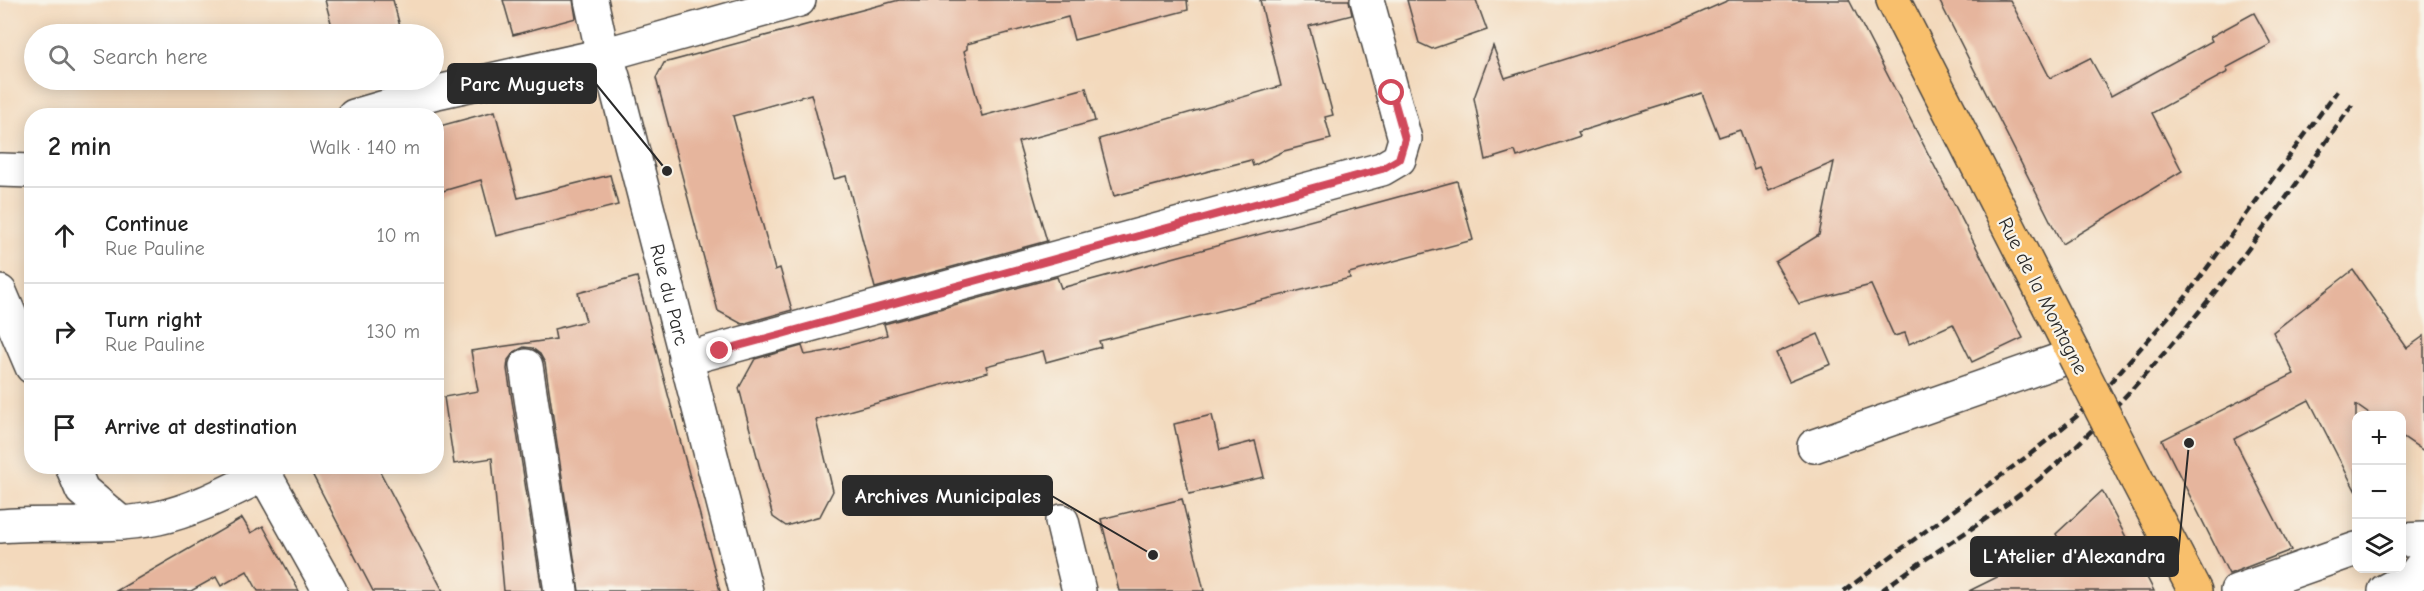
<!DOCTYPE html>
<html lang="en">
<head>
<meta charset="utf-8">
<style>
	:root { --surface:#fff; --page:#f2f2f2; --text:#222; --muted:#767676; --line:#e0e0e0 }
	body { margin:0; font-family:"Comic Neue",sans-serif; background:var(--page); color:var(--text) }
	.controls { position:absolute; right:18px; bottom:18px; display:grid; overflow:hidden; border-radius:12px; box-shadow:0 3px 15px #0003 }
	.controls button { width:54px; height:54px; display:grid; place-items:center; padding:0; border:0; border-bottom:2px solid var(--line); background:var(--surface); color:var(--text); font:30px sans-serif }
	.stop { position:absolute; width:18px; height:18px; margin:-14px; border:4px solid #d1495b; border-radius:50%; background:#fff }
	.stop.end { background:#d1495b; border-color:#fff; box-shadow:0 2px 6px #0008 }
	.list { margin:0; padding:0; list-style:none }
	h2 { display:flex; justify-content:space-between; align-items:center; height:78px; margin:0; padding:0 24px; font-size:26px }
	h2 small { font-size:20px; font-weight:400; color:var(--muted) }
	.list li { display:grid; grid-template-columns:39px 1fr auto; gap:18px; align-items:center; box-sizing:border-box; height:96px; padding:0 24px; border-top:2px solid var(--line) }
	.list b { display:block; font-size:22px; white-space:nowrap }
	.list p { margin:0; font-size:20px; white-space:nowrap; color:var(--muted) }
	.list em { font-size:20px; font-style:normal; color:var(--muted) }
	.icon { flex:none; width:33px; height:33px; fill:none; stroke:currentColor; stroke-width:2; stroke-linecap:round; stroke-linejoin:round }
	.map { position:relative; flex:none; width:2424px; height:591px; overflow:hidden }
	.search { position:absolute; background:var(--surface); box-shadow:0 3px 15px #0003; left:24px; top:24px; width:420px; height:66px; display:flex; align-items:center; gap:15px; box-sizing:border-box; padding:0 21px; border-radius:33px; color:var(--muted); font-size:22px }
	.panel { position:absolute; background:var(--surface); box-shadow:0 3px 15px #0003; left:24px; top:108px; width:420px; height:366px; border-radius:24px }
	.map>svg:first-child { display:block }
	.building { fill:#e6b59d }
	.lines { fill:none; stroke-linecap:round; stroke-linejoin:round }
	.minor-casing { stroke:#494541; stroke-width:36 }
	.major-casing { stroke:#494541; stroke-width:36 }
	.minor { stroke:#fff; stroke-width:33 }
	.major { stroke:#f8bf6c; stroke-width:33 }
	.rail { stroke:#2b2b2b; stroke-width:4.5; stroke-dasharray:9 4.5; stroke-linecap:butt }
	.major-bridge-casing { stroke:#494541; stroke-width:36; stroke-linecap:butt }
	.major-bridge { stroke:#f8bf6c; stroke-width:33 }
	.route { stroke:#d1495b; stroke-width:8 }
	.labels { text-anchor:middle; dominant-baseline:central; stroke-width:4.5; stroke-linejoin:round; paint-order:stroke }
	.street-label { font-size:20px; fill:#2b2b2b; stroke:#f7f3e8 }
	.leader { fill:none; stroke:#2b2b2b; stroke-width:2 }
	.callout-dot { fill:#2b2b2b; stroke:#f7f3e8; stroke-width:2 }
	.callout { fill:#2b2b2b; stroke:#2b2b2b; stroke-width:2 }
	.callout-label { font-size:21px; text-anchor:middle; font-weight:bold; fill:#fff }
</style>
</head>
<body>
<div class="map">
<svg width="2424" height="591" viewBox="0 0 2424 591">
	<rect width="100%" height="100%" fill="#f7f3e8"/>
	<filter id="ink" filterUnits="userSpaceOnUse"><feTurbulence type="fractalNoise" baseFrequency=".0167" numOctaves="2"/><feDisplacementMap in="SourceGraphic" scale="12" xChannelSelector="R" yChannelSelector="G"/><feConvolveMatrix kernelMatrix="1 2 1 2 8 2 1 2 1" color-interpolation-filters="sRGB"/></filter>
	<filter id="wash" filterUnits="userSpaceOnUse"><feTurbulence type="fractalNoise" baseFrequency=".008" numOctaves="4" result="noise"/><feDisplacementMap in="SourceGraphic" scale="24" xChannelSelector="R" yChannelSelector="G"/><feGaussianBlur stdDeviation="1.35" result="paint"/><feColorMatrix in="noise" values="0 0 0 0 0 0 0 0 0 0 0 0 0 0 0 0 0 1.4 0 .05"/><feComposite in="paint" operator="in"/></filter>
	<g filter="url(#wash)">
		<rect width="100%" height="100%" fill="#f3d9bc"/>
		<g id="blocks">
			<g class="building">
				<path d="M325 0H393L402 34H334Z"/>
				<path d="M503 0H573L576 18 513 35Z"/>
				<path d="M899 0H1187L1188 10 1074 40 1068 17 967 44V49L964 51 982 116 1086 88 1095 121 1018 142 1047 241 875 288 846 176 834 179 811 94 733 116 775 270 780 268 792 310 742 324 718 311 656 78 664 63Z"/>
				<path d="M1260 0H1349L1352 15 1309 26 1333 115 1325 117 1331 139 1284 151 1253 166 1251 160 1114 196 1099 139 1281 86Z"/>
				<path d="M1407 0H1476L1487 30 1432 49 1419 43Z"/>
				<path d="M1729 0H1849L2023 338 1972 362 1953 324 1909 344 1905 333 1894 336 1871 285 1799 304 1775 262 1819 235 1834 162 1769 190 1759 167 1754 169 1740 130 1719 137 1702 93 1578 132 1580 136 1517 157 1515 151 1486 160 1474 98 1493 46 1505 78 1675 24Z"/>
				<path d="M1939 0H2010L2050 78 2090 58 2111 96 2212 41 2210 37 2254 13 2271 44 2226 68 2228 72 2152 113 2182 171 2062 244Z"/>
				<path d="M495 111 518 198 610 175 618 205 496 236 481 180 436 193V127Z"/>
				<path d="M1457 181 1473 240 1349 273 1350 278 1099 341 1101 347 1046 362 1043 351 986 366 988 372 816 420 833 491 820 516 786 526 773 517 739 388 755 359 802 346 805 355 833 350 887 335 884 324 1057 277 1061 288Z"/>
				<path d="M2353 270 2407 348 2424 336V451L2402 436V416H2372L2356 405V492L2309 400 2234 439 2291 550 2229 574 2162 440 2294 374 2273 332Z"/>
				<path d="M637 277 720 591H579L545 363 540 354 532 348 524 347 514 352 508 360 507 369 542 591H504L492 458 454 464 444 397 478 391 471 351 556 339 554 329 586 321 578 293Z"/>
				<path d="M1818 334 1831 364 1789 381 1776 353Z"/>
				<path d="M1212 415 1220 450 1255 441 1264 477 1189 494 1174 424Z"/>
				<path d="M308 466H377L443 591H373Z"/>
				<path d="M2102 491 2154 591H1969L2062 545 2056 534Z"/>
				<path d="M1182 499 1204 591H1119L1101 519Z"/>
				<path d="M242 518 251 533 263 526 299 591H258L247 571 221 586 216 577 191 591H116Z"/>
			</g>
		</g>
	</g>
	<g filter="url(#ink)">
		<use href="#blocks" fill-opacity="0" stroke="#494541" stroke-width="1.5"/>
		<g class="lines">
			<defs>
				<g id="minor">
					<path id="s1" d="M591 0 603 55 608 60 617 90 746 591"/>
					<path d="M354 116 433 93 603 55 799 0"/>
					<path d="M0 170 32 171"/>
					<path d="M0 292 32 367"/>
					<path d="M685 359 1382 169 1399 159 1405 139 1367 0"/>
					<path d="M526 366 561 591"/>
					<path d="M1814 446 2074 355"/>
					<path d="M72 466 82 490 121 523"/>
					<path d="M260 466 330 591"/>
					<path d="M1062 521 1079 591"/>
					<path d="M0 526C52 521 106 529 158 518 195 510 230 491 265 474"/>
					<path d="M2402 540 2424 539"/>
					<path d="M2237 591 2356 549"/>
					<path d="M2385 591 2415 575 2424 563"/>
				</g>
				<g id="major">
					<path d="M1893 0 2074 355"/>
					<path d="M2137 480 2195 591"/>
				</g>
			</defs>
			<use href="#minor" class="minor-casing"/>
			<use href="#major" class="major-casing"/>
			<use href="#minor" class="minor"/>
			<use href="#major" class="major"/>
			<g class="rail">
				<path d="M1844 591 2029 455 2077 416 2107 386 2185 298 2337 91"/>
				<path d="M1881 591C1936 549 1999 515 2051 469 2171 361 2260 236 2352 105"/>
			</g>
			<defs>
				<path id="major-bridge" d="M2074 355 2137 480"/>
			</defs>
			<use href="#major-bridge" class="major-bridge-casing"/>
			<use href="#major-bridge" class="major-bridge"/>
		</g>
	</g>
	<g class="lines" filter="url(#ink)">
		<path class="route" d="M720 351 1382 169 1399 159 1405 139 1392 93"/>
	</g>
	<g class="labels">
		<g class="street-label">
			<text stroke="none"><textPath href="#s1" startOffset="306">Rue du Parc</textPath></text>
			<text transform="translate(2043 296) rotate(63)">Rue de la Montagne</text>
		</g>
	</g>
	<path class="leader" d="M667 171L596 84M1153 555L1052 496M2189 443L2178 556"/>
	<g class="callout-dot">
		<circle cx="667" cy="171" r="6"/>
		<circle cx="1153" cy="555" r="6"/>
		<circle cx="2189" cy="443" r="6"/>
	</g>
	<g class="callout">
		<rect x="448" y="64" width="148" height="39" rx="6"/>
		<rect x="843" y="476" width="209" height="39" rx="6"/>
		<rect x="1971" y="537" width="207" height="39" rx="6"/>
	</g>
	<g class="callout-label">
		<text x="522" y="91">Parc Muguets</text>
		<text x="948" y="503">Archives Municipales</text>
		<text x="2074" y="563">L'Atelier d'Alexandra</text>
	</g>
</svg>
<div class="controls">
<button>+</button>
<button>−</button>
<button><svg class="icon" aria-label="layers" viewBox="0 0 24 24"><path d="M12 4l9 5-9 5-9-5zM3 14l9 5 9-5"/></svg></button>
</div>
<div class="stop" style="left:1392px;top:93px"></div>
<div class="stop end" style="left:720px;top:351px"></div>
<div class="search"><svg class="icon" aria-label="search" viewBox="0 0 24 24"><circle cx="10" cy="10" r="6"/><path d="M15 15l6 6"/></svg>Search here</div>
<section class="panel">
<h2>2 min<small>Walk · 140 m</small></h2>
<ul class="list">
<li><svg class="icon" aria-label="ahead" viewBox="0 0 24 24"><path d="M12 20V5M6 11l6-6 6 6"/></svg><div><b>Continue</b><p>Rue Pauline</p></div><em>10 m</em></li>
<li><svg class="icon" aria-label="right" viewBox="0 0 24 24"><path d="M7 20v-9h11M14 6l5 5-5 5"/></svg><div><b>Turn right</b><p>Rue Pauline</p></div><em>130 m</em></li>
<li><svg class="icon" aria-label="arrive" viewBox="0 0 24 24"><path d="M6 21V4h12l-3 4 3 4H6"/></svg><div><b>Arrive at destination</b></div></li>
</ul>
</section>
</div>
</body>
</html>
